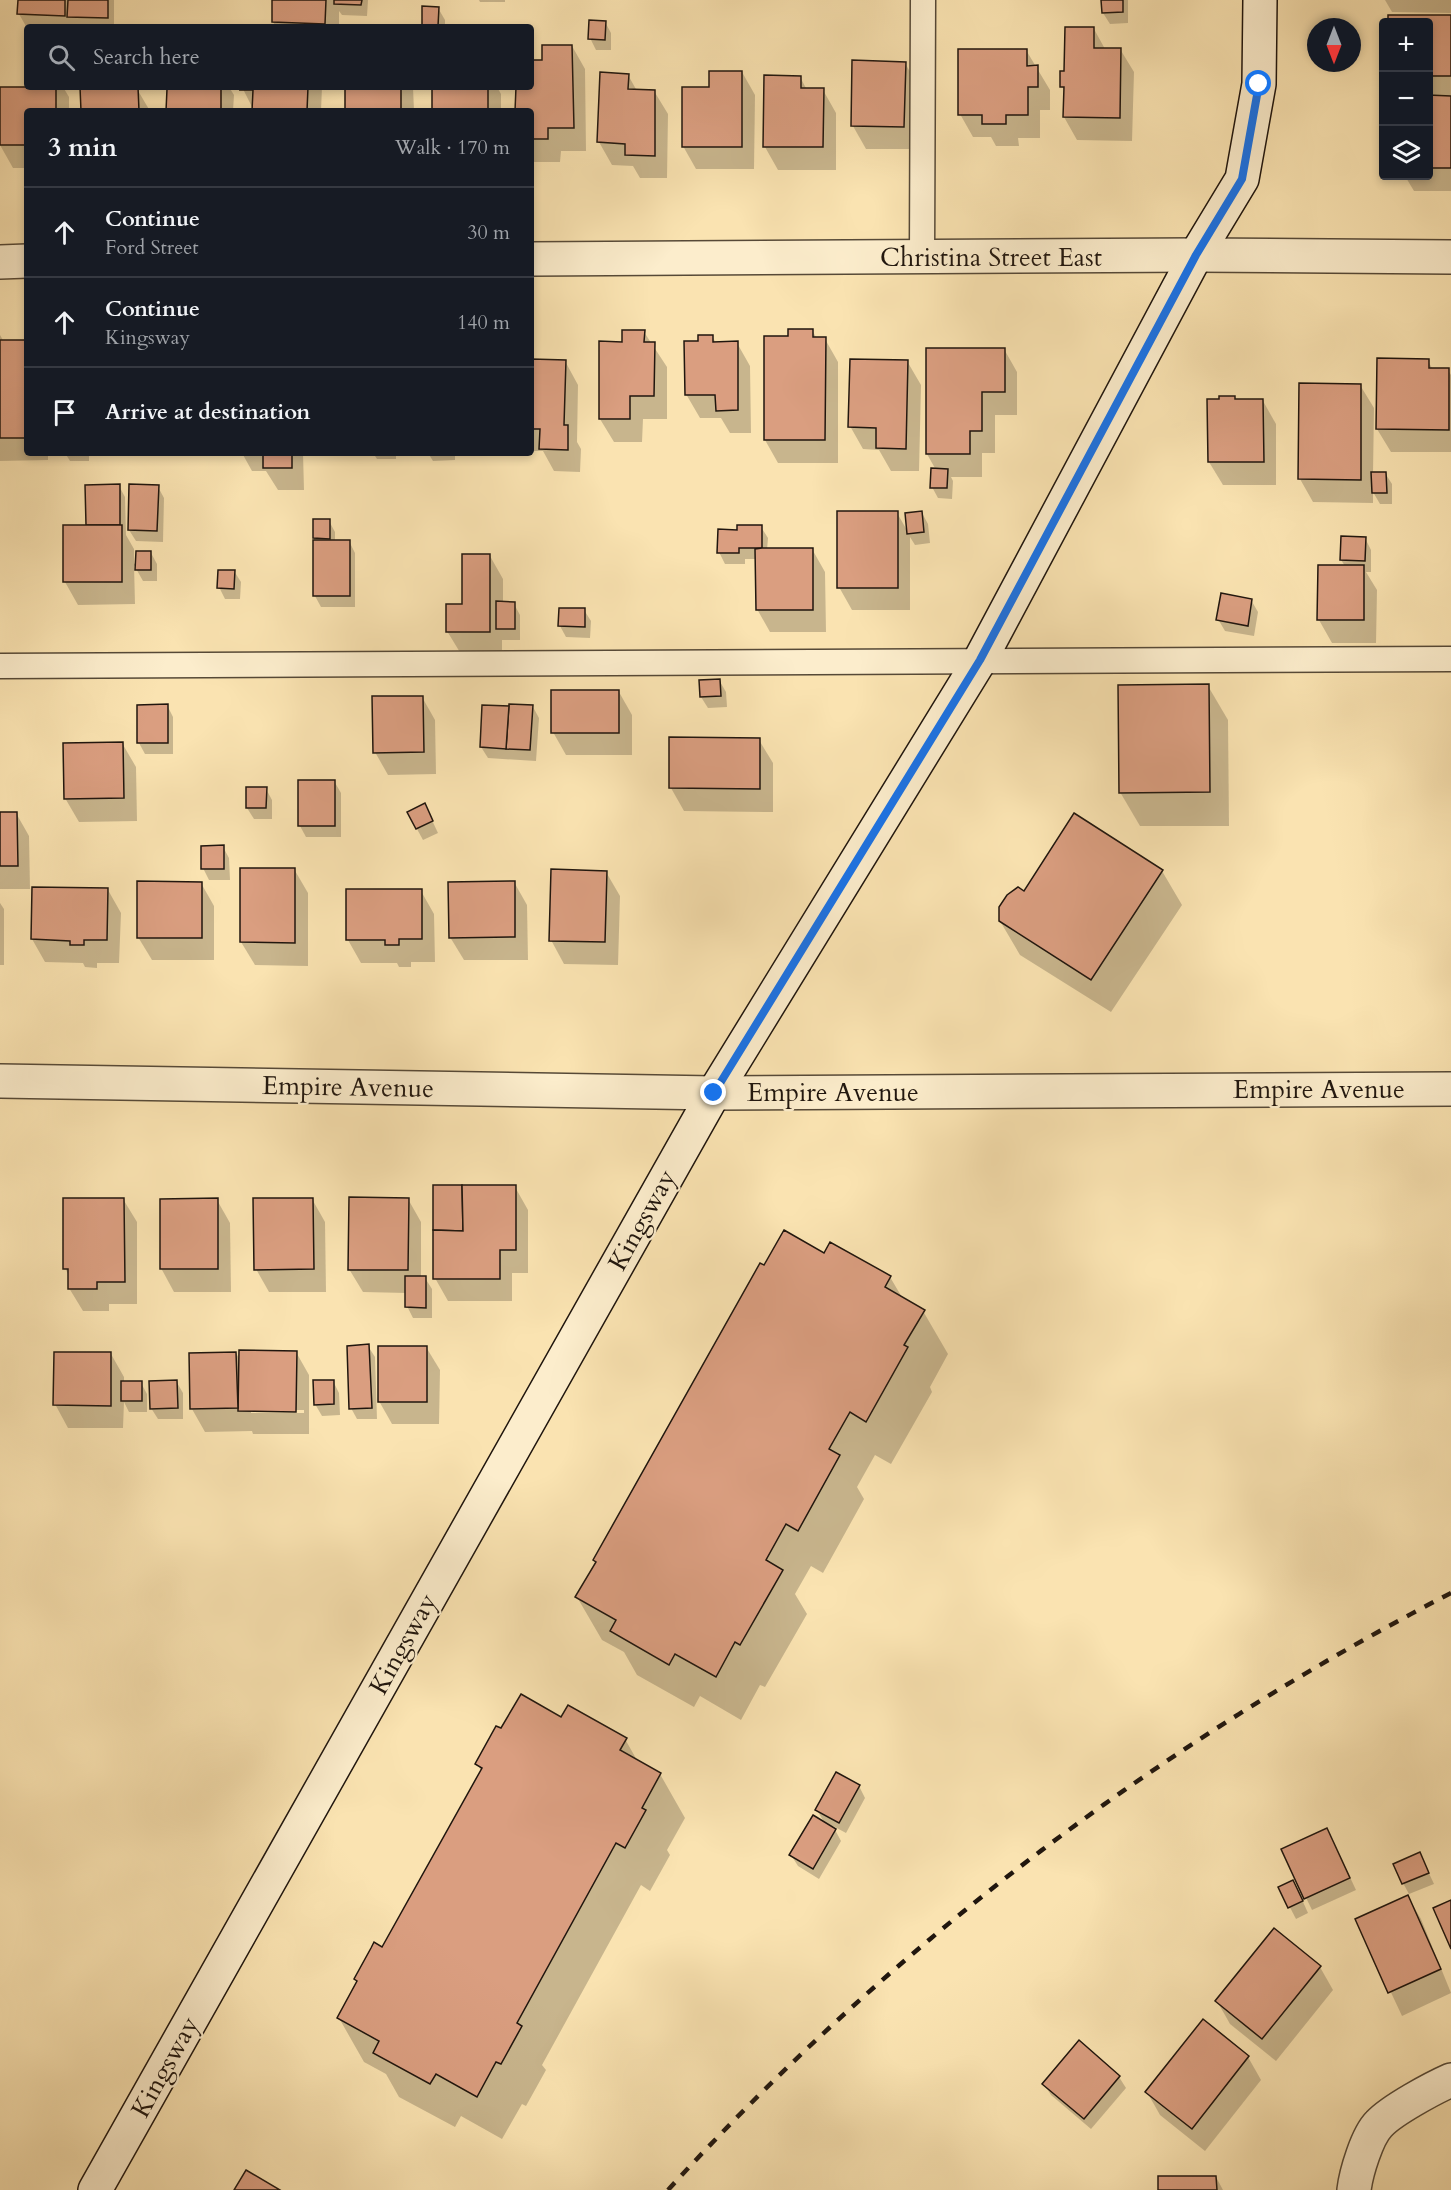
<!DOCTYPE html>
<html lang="en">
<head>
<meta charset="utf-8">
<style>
	:root { --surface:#171b24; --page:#20242c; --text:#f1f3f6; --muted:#9ea1a6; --line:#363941 }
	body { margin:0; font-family:Cardo,serif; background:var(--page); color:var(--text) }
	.controls { position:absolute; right:18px; top:18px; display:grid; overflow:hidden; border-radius:6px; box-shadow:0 3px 9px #0003 }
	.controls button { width:54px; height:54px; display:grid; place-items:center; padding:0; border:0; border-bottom:2px solid var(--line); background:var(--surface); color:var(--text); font:30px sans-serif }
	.compass { position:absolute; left:1307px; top:18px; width:54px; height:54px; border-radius:50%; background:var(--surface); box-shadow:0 3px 9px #0003; rotate:180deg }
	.stop { position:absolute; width:18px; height:18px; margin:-14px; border:4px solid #1a73e8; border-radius:50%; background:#fff }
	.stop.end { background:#1a73e8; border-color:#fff; box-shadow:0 2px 6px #0008 }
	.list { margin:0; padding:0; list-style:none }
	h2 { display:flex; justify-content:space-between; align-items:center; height:78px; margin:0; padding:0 24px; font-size:26px }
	h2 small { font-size:20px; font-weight:400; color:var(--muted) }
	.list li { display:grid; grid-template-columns:39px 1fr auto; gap:18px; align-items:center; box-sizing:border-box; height:90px; padding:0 24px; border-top:2px solid var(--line) }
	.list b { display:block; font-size:22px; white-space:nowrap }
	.list p { margin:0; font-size:20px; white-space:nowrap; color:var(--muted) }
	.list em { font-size:20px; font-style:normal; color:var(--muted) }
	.icon { flex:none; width:33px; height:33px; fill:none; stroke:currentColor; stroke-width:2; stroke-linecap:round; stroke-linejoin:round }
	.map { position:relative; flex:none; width:1451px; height:2190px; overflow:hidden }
	.search { position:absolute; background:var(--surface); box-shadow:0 3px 9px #0003; left:24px; top:24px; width:510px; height:66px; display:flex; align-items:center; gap:15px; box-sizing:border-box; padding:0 21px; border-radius:6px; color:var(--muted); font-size:22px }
	.panel { position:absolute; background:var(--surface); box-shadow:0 3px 9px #0003; left:24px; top:108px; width:510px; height:348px; border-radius:6px }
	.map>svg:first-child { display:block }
	.shadow { fill:#0003; fill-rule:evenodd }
	.building { fill:#da9e80; stroke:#20160e; stroke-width:1.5 }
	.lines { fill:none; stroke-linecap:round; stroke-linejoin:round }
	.service-casing { stroke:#564937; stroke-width:27 }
	.minor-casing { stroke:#564937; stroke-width:36 }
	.secondary-casing { stroke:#20160e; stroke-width:36 }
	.service { stroke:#fcedcc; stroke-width:24 }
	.minor { stroke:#fcedcc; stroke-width:33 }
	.secondary { stroke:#fcedcc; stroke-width:33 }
	.rail { stroke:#20160e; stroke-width:4.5; stroke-dasharray:10 10; stroke-linecap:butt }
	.route { stroke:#1a73e8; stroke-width:8 }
	.labels { text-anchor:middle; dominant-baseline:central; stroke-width:4.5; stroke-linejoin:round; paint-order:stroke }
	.street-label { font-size:26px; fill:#20160e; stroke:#fcedcc }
</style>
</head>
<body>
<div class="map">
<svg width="1451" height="2190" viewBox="0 0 1451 2190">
	<rect width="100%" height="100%" fill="#fae3b1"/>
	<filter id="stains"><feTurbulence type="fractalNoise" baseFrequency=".00333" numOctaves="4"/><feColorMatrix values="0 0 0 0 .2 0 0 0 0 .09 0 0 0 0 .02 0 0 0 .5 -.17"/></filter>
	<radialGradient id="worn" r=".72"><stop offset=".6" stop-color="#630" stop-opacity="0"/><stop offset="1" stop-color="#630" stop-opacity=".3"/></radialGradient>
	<g class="shadow">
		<path d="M19 0H114V27L27 28 19 14Z"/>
		<path d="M274 0H368L367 16 342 15 339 11V27H276L273 22Z"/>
		<path d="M479 0H505V2H480Z"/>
		<path d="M1103 0H1128V23L1110 24 1103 13Z"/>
		<path d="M1385 0H1451V13L1392 12Z"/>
		<path d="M438 8 445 20V27H424L423 25Z"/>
		<path d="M1451 16V191H1414L1405 176H1428V22H1390V17Z"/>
		<path d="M605 22 611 33V50H596L590 38Z"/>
		<path d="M1094 29 1105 49H1120L1134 72 1132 141 1077 140 1064 117 1065 92 1062 86 1065 72Z"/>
		<path d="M572 46 585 69 586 151H561L560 162H532L531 111H518V87H531V62H544Z"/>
		<path d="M1026 50 1050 90V110H1040V138H1018L1019 146H996L991 137H973L960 114Z"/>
		<path d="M905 63 918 86 917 149H866L853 126Z"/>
		<path d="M742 72 755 95 754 169H696L683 146 711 88Z"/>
		<path d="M628 75 637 91H654L668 114 667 178H640L633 166 612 165 599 142Z"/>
		<path d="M800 77 807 90H823L836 113V170H778L765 147Z"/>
		<path d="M63 87 69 97V111H27V168H13L0 145V89Z"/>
		<path d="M82 87 137 89 150 111H82Z"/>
		<path d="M188 87H229L234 95 233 111H168Z"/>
		<path d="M242 87H322L321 111H254Z"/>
		<path d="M346 87H413L414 111H346Z"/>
		<path d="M433 87H497L501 94V111H433Z"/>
		<path d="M812 330 817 339H825L838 362V463H778L765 440 766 338H789Z"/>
		<path d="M644 332 667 367V419H643L642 442H614L600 419 623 343Z"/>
		<path d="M0 335 4 342 27 341V453H48V460L0 461Z"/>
		<path d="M712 336 716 343H737L750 366 751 433H730L721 418H700L686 394 700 342Z"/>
		<path d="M1004 349 1017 372V415H995V453H982V477H951L953 481 952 499 938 498 932 487 936 470 927 454Z"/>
		<path d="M531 360 565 361 578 385 577 442 581 449 580 472 554 471 543 451H531Z"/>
		<path d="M907 361 921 385 919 471H891L879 450 863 449 850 426Z"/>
		<path d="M1428 361 1433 370H1448L1451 375V452H1391L1377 429Z"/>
		<path d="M1360 385 1374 408 1373 474 1385 473 1392 484V504H1380L1373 492V503L1313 502 1300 479Z"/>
		<path d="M1209 401H1263L1276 424V485H1223L1209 462Z"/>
		<path d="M65 453H89V461H70Z"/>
		<path d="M242 453H303L304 490H278L266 471H252Z"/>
		<path d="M373 453H396V459H377Z"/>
		<path d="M428 453H455V460L433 461Z"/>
		<path d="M119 486 125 497 126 535 134 549V564L151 553 157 564V581H143L134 565 135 604 78 605 65 582 64 526H87Z"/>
		<path d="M158 487 164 498 163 542 136 541 129 530Z"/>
		<path d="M897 513 908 532 922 513 928 524 930 543 915 545 910 537V610H852L839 587Z"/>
		<path d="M329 521 335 532V541H349L355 553V607H321L315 596 314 538Z"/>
		<path d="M761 527 768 538 767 550 812 549 825 572 826 632H770L757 609V559H745V564H725L719 552 739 532Z"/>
		<path d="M1365 538 1371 550V572H1366L1377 590 1376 643H1332L1319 620V566H1345L1341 560Z"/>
		<path d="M490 556 503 579V603L514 604 520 615V640H502V654H461L447 631Z"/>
		<path d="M234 571 241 582 240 599H225L219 587Z"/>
		<path d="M1251 600 1258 612 1254 636 1225 631 1218 619Z"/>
		<path d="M560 609 584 610 591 621 590 638 566 637 560 626Z"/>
		<path d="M719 680 726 692 727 707 708 708 701 697Z"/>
		<path d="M1208 686 1228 720 1229 826H1140L1120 792Z"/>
		<path d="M619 692 632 715V755H566L553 732Z"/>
		<path d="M422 697 435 720 436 774 388 775 375 752Z"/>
		<path d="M167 705 173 717V754H145L139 743 138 706Z"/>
		<path d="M533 707 539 718 536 761 488 758 481 747Z"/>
		<path d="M759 740 773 763V812L684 811 671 788Z"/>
		<path d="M122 743 136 767 137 821 79 822 65 798Z"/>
		<path d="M334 781 341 793V837H306L300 826Z"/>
		<path d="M266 789 272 800V819H254L247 808Z"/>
		<path d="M0 813H16L29 836 30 889H0Z"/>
		<path d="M1075 815 1162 871 1182 905 1111 1012 1020 955 1000 921 1025 894Z"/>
		<path d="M430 816 438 833 423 840 417 829Z"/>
		<path d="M223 847 229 858 230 880H209L203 868Z"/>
		<path d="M294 869 308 893V966L255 965 241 942Z"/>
		<path d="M606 872 620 896 618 965 564 964 551 940Z"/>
		<path d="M514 882 527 905 528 960H464L450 937Z"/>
		<path d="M201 883 214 906V960H152L138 937Z"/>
		<path d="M108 890 121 913 119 963H97V968L85 967 83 963 45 962 32 939Z"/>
		<path d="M421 891 434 914 435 962H411V967H399L397 963H361L348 940Z"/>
		<path d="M0 903 4 909V965H0Z"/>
		<path d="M515 1187 528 1210V1273H512V1301H448L435 1278Z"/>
		<path d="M123 1199 137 1222V1304H109V1311H83L69 1288V1276L65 1268Z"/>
		<path d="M312 1199 325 1222 326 1292H269L256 1269Z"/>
		<path d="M408 1199 421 1222V1278H425L432 1289V1318H413L407 1306V1293L363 1292 349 1269Z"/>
		<path d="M217 1200 230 1223 231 1292H174L161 1268Z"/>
		<path d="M824 1255 890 1277 903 1299 923 1311 948 1354 930 1387 932 1392 891 1464 875 1455 857 1487 864 1499 823 1573 811 1566 795 1594 807 1614 765 1687 760 1685 741 1720 700 1696 694 1707 637 1675 624 1652 602 1640 577 1597 596 1564 594 1560 765 1267Z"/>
		<path d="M368 1346 375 1357 377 1419H357L351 1408Z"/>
		<path d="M426 1347 440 1370 439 1424H392L379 1401Z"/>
		<path d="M296 1352 309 1375V1434H253L252 1431 205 1432 192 1409 236 1353 241 1362ZM251 1410H304V1413H251Z"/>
		<path d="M111 1354 124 1377V1383H141L147 1394V1412H129L124 1402 123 1428H68L55 1404Z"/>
		<path d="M176 1381 183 1393V1419H158L151 1408Z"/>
		<path d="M333 1381 339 1393 340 1415 322 1416 315 1404Z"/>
		<path d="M562 1719 625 1739 638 1762 660 1774 685 1818 667 1850 670 1855 650 1891 641 1885 542 2065 546 2070 526 2106 522 2104 502 2139 461 2116 455 2127 399 2097 386 2074 364 2062 339 2018 358 1983 356 1979 383 1949 482 1772 477 1764 502 1730Z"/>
		<path d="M859 1786 865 1798 846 1833 833 1826 841 1841 819 1879 798 1866 791 1855 825 1824 817 1810Z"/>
		<path d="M1333 1841 1356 1890 1312 1910 1283 1850Z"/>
		<path d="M1420 1854 1434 1884 1409 1894 1403 1883Z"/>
		<path d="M1280 1888 1299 1893 1308 1913 1296 1919Z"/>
		<path d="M1408 1897 1421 1919 1451 1993 1402 2016 1357 1920Z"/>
		<path d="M1320 1967 1333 1990 1276 2061 1230 2024 1217 2001Z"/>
		<path d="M1079 2043 1119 2077 1126 2088 1091 2129 1051 2095 1044 2084Z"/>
		<path d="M1248 2057 1261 2080 1205 2151 1160 2115 1147 2092Z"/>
		<path d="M1216 2177 1223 2190H1160Z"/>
	</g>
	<g class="building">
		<path d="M18 0H65V16L17 14Z"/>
		<path d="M68 0H108V18L67 17Z"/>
		<path d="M272 0H326L325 24 272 22Z"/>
		<path d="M334 0H362L361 5 334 4Z"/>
		<path d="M1101 0H1123V12L1102 13Z"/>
		<path d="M422 6 439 7 438 26 422 25Z"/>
		<path d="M1388 15H1451V76H1428V22H1388Z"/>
		<path d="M589 20 606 21 605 40 588 39Z"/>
		<path d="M1065 27H1094V48H1121L1120 118 1063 117 1064 87H1060V71H1064Z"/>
		<path d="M542 45H572L574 128H548V139H531V111H515L516 87H531V60H542Z"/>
		<path d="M958 49H1027V66L1038 65V87H1028V115H1006V124H982V115H958Z"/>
		<path d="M852 60 906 62 904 127 851 126Z"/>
		<path d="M709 71H742V147H682V87H709Z"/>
		<path d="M600 72 629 74 628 89 655 90V156L625 155V144L597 142Z"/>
		<path d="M764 75 801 76V88H824L823 147H763Z"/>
		<path d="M0 87H56V111H27V145H0Z"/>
		<path d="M80 87H138L139 111H81Z"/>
		<path d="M186 87H221V111H166L167 89Z"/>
		<path d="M241 87H308L307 111H252L253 90H240Z"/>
		<rect x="345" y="87" width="56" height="24"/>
		<rect x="432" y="87" width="56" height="24"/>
		<path d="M1428 95 1451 96V168H1428Z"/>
		<path d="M788 329H813V337H826L825 440H764V336H788Z"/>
		<path d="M622 330H645L644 342H655L654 396H630V419H599V341L622 342Z"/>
		<path d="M698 335H713V342L738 341V410L716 411 715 395H685L684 341H698Z"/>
		<rect x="0" y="340" width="27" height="98"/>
		<path d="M926 348H1005V392H982V431H970V454H926Z"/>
		<path d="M1377 358 1429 359V368H1449V430L1376 429Z"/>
		<path d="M531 359 566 360 564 425H568V450L539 449 540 429H531Z"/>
		<path d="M850 359 908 360 906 449 876 448V428L848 427Z"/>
		<path d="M1299 383 1361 384V480L1298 479Z"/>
		<path d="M1219 396H1235V399H1263L1264 462H1208L1207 399H1219Z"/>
		<rect x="263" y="453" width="29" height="15"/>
		<path d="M931 468 948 469 947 488H930Z"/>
		<path d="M1371 472H1386L1387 493H1372Z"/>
		<path d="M120 484V525H86L85 485Z"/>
		<path d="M129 484 159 485 157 531 128 530Z"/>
		<rect x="837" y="511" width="61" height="77"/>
		<path d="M922 511 924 532 907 534 905 513Z"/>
		<path d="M313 519H330V539L313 538Z"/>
		<rect x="63" y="525" width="59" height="57"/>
		<path d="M737 525H762V548H739V553H717L718 529 737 530Z"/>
		<path d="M1341 536 1366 537 1365 561 1340 560Z"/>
		<rect x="313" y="540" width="37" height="56"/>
		<path d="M762 548H813V610H756L755 549Z"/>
		<path d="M136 551H151V570H135Z"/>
		<path d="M462 554H490V632H446V604H462Z"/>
		<path d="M1318 565H1364V620H1317Z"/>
		<path d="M218 570H235L234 589 217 588Z"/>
		<path d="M1221 593 1252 599 1248 626 1216 620Z"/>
		<path d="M496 601 515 602V629H496Z"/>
		<path d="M559 608H585V627L558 626Z"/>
		<path d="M720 679 721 696 700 697 699 680Z"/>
		<path d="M1209 684 1210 792 1119 793 1118 685Z"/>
		<rect x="551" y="690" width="68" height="43"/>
		<path d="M372 696H423L424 752 373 753Z"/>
		<path d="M168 704V743H137V705Z"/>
		<path d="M509 704 533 705 530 750 506 749Z"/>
		<path d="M482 705 509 706 506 749 480 747Z"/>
		<path d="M669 737 760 738V789L669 788Z"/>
		<path d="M123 742 124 798 64 799 63 743Z"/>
		<rect x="298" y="780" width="37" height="46"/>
		<path d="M246 787H267L266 808H246Z"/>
		<path d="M425 803 433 821 416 829 407 812Z"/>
		<path d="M0 812H17L18 866H0Z"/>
		<path d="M1074 813 1163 870 1091 980 999 921V907L1007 895 1018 887 1024 891Z"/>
		<path d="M224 845V869H201V846Z"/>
		<path d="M240 868H295V943L240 942Z"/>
		<path d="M551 869 607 871 605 942 549 941Z"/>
		<path d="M137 881 202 882V938H137Z"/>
		<path d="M515 881V937L449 938 448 882Z"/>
		<path d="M32 887 108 888 107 940H84V945H70V941L31 939Z"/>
		<path d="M346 889H422V939H399V945H385V940H346Z"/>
		<path d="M433 1185H462L463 1231 433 1230Z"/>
		<path d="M462 1185H516V1250H500V1279H433V1230L463 1231Z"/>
		<path d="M349 1197 409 1198 408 1270H348Z"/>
		<path d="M63 1198H124L125 1282H97V1289H68V1269H63Z"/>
		<path d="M218 1198V1269H160V1199Z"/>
		<path d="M253 1198H313L314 1269 254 1270Z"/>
		<path d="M784 1230 824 1253 830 1242 891 1276 885 1287 925 1310 904 1345 908 1347 866 1422 850 1412 829 1449 840 1455 798 1531 786 1524 766 1560 783 1570 740 1645 735 1642 716 1677 675 1654 669 1665 610 1631 616 1620 575 1597 596 1562 593 1560 760 1263 764 1265Z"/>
		<path d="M405 1276H426V1308L405 1307Z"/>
		<path d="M369 1344 372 1408 349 1409 347 1346Z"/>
		<rect x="378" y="1346" width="49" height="56"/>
		<path d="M239 1350 297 1351 296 1412 238 1411Z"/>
		<path d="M54 1352H111V1406L53 1405Z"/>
		<path d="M236 1352 238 1408 190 1409 189 1353Z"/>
		<path d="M177 1380 178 1408 150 1409 149 1381Z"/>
		<path d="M313 1380H334V1404L314 1405Z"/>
		<rect x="121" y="1381" width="21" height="20"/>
		<path d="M521 1694 561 1717 568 1705 627 1738 620 1750 661 1773 642 1808 646 1810 625 1848 616 1843 517 2023 522 2026 501 2064 496 2062 477 2097 436 2074 430 2084 373 2053 379 2041 337 2018 357 1981 354 1979 371 1948 374 1942 382 1947 482 1768 475 1764 496 1726 501 1728Z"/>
		<path d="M836 1772 860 1785 839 1823 815 1810Z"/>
		<path d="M813 1815 836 1829 813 1869 789 1855Z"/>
		<path d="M1327 1828 1350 1878 1304 1899 1281 1849Z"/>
		<path d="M1420 1852 1429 1873 1402 1884 1393 1864Z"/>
		<path d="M1293 1880 1303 1901 1288 1908 1278 1887Z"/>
		<path d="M1408 1895 1441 1969 1388 1993 1355 1919Z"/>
		<path d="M1451 1900V1949L1433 1908Z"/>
		<path d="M1274 1928 1321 1966 1262 2039 1215 2001Z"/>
		<path d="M1203 2019 1249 2056 1192 2129 1145 2092Z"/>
		<path d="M1079 2040 1120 2076 1084 2119 1042 2084Z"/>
		<path d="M246 2170 280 2190H234Z"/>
		<path d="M1158 2176H1216L1217 2190H1158Z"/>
	</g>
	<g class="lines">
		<defs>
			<g id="service">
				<path d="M922 257 923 0"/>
				<path d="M0 666 1451 659"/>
			</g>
			<g id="minor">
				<path d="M531 259 1196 255 1451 257"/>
				<path d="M0 262 27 261"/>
				<path d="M0 1081 714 1093 1451 1089"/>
				<path d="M1354 2190C1356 2173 1367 2136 1379 2124 1392 2110 1433 2088 1451 2080"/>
			</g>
			<path id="secondary" d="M95 2190 714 1093 980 660 1196 255 1242 179 1259 84 1260 0"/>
		</defs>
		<use href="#service" class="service-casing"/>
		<use href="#minor" class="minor-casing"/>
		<use href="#secondary" class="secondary-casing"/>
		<use href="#service" class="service"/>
		<use href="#minor" class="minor"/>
		<use href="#secondary" class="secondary"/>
		<path class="rail" d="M668 2190C891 1946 1158 1744 1451 1593"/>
	</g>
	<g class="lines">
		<path class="route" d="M714 1093 980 660 1196 255 1242 179 1259 84"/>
	</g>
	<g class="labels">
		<g class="street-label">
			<text x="991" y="257">Christina Street East</text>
			<text transform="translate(348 1087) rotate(1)">Empire Avenue</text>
			<text x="1319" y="1089">Empire Avenue</text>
			<text x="833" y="1092">Empire Avenue</text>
			<text transform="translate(642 1220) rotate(-61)">Kingsway</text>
			<text transform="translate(403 1644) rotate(-61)">Kingsway</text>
			<text transform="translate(165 2067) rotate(-61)">Kingsway</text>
		</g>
	</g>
	<rect width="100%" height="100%" filter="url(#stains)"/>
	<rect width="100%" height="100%" fill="url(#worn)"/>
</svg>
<div class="controls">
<button>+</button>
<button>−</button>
<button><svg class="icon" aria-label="layers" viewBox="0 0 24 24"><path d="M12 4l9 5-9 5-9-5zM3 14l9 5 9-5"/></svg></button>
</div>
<svg class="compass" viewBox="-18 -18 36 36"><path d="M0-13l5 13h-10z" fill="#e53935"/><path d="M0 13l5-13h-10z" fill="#9ea1a6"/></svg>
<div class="stop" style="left:1259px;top:84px"></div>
<div class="stop end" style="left:714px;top:1093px"></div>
<div class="search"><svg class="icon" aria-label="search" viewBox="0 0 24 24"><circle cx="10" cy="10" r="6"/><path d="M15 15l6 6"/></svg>Search here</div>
<section class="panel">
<h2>3 min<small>Walk · 170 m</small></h2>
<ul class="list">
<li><svg class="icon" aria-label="ahead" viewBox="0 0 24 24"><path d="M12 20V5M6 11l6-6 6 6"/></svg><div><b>Continue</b><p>Ford Street</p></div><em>30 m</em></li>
<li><svg class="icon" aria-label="ahead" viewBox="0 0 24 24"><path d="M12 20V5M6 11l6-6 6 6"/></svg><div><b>Continue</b><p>Kingsway</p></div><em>140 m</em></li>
<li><svg class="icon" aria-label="arrive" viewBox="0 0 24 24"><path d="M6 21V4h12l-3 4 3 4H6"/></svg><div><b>Arrive at destination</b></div></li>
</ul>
</section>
</div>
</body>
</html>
